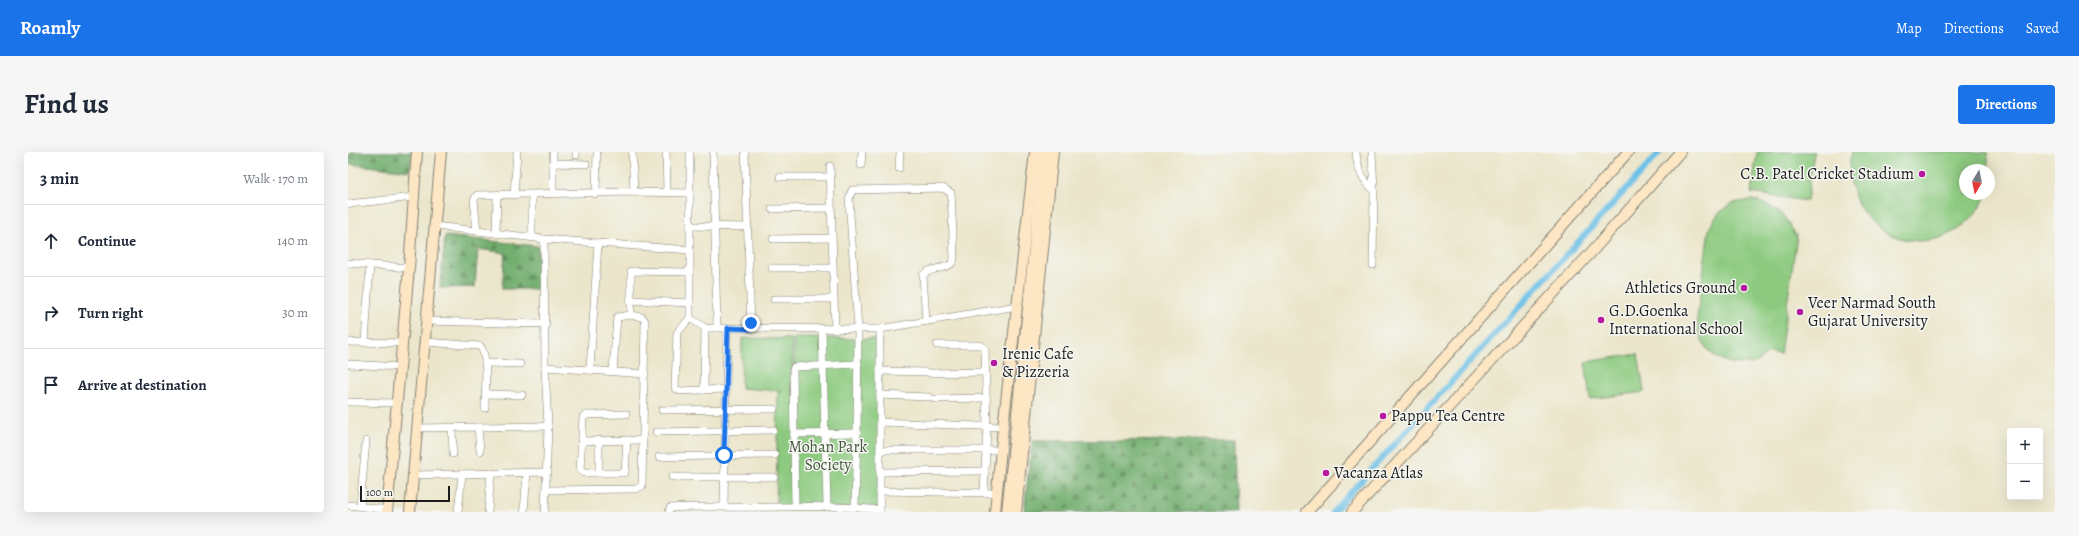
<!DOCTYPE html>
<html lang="en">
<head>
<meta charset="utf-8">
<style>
	:root { --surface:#fff; --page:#f6f6f7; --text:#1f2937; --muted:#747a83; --line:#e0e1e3; --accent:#1a73e8 }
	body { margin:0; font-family:Alegreya,serif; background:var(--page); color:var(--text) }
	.controls { position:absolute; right:12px; bottom:12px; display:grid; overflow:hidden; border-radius:4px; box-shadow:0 4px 16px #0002 }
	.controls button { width:36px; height:36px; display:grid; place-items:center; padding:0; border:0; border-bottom:1px solid var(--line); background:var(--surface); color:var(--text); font:20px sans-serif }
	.compass { position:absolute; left:1611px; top:12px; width:36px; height:36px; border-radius:50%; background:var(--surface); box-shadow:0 4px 16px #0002; rotate:190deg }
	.scale { position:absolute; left:12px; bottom:10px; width:90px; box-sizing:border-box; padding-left:4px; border:2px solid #1c1c1c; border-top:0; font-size:11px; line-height:14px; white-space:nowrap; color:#1c1c1c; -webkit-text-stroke:3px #f6f6f2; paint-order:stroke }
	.stop { position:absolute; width:12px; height:12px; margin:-9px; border:3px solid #1a73e8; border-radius:50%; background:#fff }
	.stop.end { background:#1a73e8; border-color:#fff; box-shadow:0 1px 4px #0008 }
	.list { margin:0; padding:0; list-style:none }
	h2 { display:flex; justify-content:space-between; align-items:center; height:52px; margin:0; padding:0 16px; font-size:17px }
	h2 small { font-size:13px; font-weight:400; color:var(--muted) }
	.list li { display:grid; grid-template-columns:26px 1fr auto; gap:12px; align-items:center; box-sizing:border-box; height:72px; padding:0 16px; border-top:1px solid var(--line) }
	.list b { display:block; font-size:15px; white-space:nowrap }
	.list em { font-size:13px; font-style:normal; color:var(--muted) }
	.icon { flex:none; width:22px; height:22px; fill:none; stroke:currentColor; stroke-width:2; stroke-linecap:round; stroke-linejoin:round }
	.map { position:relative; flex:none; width:1707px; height:360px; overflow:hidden; border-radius:4px }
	header { display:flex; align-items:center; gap:24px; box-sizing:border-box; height:56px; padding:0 20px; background:var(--accent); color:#fff }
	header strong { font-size:19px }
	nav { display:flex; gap:22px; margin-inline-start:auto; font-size:14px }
	.intro { display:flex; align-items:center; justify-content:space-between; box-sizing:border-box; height:96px; padding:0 24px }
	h1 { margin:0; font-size:28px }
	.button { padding:10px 18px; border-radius:4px; background:var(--accent); color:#fff; font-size:14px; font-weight:700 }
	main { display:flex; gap:24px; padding:0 24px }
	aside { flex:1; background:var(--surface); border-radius:4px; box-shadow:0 4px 16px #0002 }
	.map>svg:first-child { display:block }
	.green { fill:#8dca80; stroke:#54734e }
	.forest { fill:url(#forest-firs); stroke:#476545 }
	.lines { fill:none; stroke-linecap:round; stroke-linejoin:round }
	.canal { stroke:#69bfe6; stroke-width:6 }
	.street-casing { stroke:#848174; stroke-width:8 }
	.secondary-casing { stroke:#848174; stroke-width:12 }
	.street { stroke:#fff; stroke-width:7 }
	.secondary { stroke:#fce6c4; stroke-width:10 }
	.route { stroke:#1a73e8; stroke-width:5 }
	.poi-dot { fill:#b5179e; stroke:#f6f6f2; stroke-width:1.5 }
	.labels { text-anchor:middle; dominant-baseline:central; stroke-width:3; stroke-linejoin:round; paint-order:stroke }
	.poi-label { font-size:16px; fill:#1c1c1c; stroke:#f6f6f2; text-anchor:start }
	.park-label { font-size:16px; fill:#44593f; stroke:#f6f6f2 }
</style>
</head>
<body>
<header>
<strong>Roamly</strong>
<nav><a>Map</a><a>Directions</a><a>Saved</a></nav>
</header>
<div class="intro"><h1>Find us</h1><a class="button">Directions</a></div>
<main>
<aside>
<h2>3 min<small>Walk · 170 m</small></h2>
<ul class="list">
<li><svg class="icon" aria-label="ahead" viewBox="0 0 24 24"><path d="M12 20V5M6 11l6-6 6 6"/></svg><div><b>Continue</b></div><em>140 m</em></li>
<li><svg class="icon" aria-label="right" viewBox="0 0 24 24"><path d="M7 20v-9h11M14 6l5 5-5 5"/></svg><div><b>Turn right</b></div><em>30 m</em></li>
<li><svg class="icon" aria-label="arrive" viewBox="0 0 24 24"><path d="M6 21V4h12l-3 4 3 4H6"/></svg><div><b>Arrive at destination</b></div></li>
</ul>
</aside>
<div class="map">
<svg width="1707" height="360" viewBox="0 0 1707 360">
	<defs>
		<pattern id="forest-firs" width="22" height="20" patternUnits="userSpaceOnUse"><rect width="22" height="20" fill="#72ae6e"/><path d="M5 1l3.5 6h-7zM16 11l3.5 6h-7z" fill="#5d8d5a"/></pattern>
	</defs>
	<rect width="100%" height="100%" fill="#f6f6f2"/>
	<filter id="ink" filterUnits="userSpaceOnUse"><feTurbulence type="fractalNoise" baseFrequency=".025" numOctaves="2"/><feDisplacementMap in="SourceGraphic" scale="8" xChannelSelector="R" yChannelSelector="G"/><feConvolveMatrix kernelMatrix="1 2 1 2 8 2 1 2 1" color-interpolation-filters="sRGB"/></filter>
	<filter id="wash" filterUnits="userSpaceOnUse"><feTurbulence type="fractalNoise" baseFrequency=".012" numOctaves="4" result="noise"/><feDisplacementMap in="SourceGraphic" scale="16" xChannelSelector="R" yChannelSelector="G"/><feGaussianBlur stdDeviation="0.9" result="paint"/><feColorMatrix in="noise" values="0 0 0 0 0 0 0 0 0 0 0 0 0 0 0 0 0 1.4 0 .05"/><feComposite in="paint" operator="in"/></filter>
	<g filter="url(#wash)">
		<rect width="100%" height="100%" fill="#ebe6cb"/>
		<g class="green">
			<path d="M1409 0H1466L1459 49 1403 41Z"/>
			<path d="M1504 0H1639L1642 25 1641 30V18H1617V42H1638C1634 56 1624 67 1613 75 1573 105 1516 84 1504 36 1501 25 1500 11 1504 0Z"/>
			<path d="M1404 48C1424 53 1440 63 1446 83H1449L1432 202 1421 200C1417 203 1413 208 1409 210 1403 213 1397 212 1390 212 1364 210 1350 192 1349 166L1361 77 1370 62 1384 51Z"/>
			<path d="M394 186 444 187V239H446V186L533 187 531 356 428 355 430 239H434L393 236Z"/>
			<path d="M1290 202 1296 240 1242 247 1237 210Z"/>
		</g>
		<g class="forest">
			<path d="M0 0H64L62 19 0 12Z"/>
			<path d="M97 84 190 94 191 137H154L157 101 130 97 127 135 92 136Z"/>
			<path d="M886 288 888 360H676L684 289Z"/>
		</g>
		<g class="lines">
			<path class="canal" d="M985 360 1312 0"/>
		</g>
	</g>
	<g filter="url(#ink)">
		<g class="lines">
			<defs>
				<g id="street">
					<path d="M228 0V3"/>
					<path d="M284 0 286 40"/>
					<path d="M318 0 319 40"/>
					<path d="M342 0V166L357 176 532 177 669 154"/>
					<path d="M365 0 369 176"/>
					<path d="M397 0 403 177"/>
					<path d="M1008 0C1009 14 1014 28 1026 38"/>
					<path d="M1024 0 1026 38 1025 113"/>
					<path d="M205 11 238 12"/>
					<path d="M513 13 514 0"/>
					<path d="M482 14 487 178"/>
					<path d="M551 16 552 0"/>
					<path d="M432 25H483"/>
					<path d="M205 42V0"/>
					<path d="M248 42 249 0"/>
					<path d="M166 43 169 0"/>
					<path d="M184 43V85"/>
					<path d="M0 52 66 45"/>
					<path d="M424 57 483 56"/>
					<path d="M87 74 196 87 197 215 200 274 197 360"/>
					<path d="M342 74 400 75"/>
					<path d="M129 79 126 48 129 43 286 40 342 41"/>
					<path d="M148 81 149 43"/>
					<path d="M196 87 342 98"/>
					<path d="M425 87 483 86"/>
					<path d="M0 111 61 116"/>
					<path d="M424 116H484"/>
					<path d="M426 147H485"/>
					<path d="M282 148 342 151"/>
					<path d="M283 163V119L342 120"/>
					<path d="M342 166 329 181 327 236 332 239 378 237"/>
					<path d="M78 169 198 172"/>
					<path d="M474 177 479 353"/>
					<path d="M0 190 55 191"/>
					<path d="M17 190 22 113"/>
					<path d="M77 190 132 194C141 204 137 241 137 256"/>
					<path d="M589 193H633L637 197 639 275 636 341"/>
					<path d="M137 211 172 212"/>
					<path d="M0 212 52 215"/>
					<path d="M197 215 297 222"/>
					<path d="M242 218 250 91"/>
					<path d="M532 219 579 220"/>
					<path d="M582 221 637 220"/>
					<path d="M356 238 357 176"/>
					<path d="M137 242 174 243"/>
					<path d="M532 243 580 245"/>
					<path d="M586 247 638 246"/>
					<path d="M0 250 49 251"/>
					<path d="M314 258 426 257"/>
					<path d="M278 262 239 263 235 265 232 318 236 321H277L279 288"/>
					<path d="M532 270 655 275"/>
					<path d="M130 275 200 274"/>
					<path d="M70 276 130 275 132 299"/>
					<path d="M104 276 105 302"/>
					<path d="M308 280 425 278"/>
					<path d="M446 282 509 281"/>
					<path d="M251 288V321"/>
					<path d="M233 289 295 288"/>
					<path d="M532 298H653"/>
					<path d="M311 305 427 303"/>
					<path d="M532 320 637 319"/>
					<path d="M66 323 200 320"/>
					<path d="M324 325H426"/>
					<path d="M198 338 288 337 294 334 297 169 294 165 283 163 269 165 265 219"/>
					<path d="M532 339 648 341"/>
					<path d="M0 353 40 358"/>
					<path d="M447 353 445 218 446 215 510 212"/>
					<path d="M12 354 18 289"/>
					<path d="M376 354 379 176"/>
					<path d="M507 355 509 281 510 177 501 47 504 38 595 36 603 41 606 107C603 119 582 114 575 123L578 169"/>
					<path d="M110 360 114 322"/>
					<path d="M140 360 143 321"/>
					<path d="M176 360 179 320"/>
					<path d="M321 360 322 356C357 354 393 356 428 355 463 354 497 354 532 358"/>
					<path d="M532 360V177"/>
				</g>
				<g id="secondary">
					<path d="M39 360 61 116 69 0"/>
					<path d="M62 360 93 0"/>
					<path d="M647 360 655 275 687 0"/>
					<path d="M659 360 696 0"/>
					<path d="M668 360 705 0"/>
					<path d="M959 360 1280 0"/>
					<path d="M1004 360 1239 105 1332 0"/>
				</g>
			</defs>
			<use href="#street" class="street-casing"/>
			<use href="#secondary" class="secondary-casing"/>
			<use href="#street" class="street"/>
			<use href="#secondary" class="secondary"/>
		</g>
	</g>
	<g class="lines" filter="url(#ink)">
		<path class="route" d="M376 303 380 176 403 177V171"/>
	</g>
	<g class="poi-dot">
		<circle cx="1574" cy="22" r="4"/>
		<circle cx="1396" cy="136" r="4"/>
		<circle cx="1452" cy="160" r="4"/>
		<circle cx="1253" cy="168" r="4"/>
		<circle cx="646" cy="211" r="4"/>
		<circle cx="1035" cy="264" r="4"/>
		<circle cx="978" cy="321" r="4"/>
	</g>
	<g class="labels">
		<g class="poi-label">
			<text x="1566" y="22" text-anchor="end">C.B. Patel Cricket Stadium</text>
			<text x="1388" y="136" text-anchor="end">Athletics Ground</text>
			<text x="1460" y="151">Veer Narmad South<tspan x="1460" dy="18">Gujarat University</tspan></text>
			<text x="1261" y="159">G.D.Goenka<tspan x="1261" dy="18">International School</tspan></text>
			<text x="654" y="202">Irenic Cafe<tspan x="654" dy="18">&amp; Pizzeria</tspan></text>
			<text x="1043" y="264">Pappu Tea Centre</text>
			<text x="986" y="321">Vacanza Atlas</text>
		</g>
		<g class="park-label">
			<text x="480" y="295">Mohan Park<tspan x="480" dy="18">Society</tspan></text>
		</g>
	</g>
</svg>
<div class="controls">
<button>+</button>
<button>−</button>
</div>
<svg class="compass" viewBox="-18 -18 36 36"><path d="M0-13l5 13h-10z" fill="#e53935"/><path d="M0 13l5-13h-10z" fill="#747a83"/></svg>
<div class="scale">100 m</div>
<div class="stop" style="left:376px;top:303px"></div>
<div class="stop end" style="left:403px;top:171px"></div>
</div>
</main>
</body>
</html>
